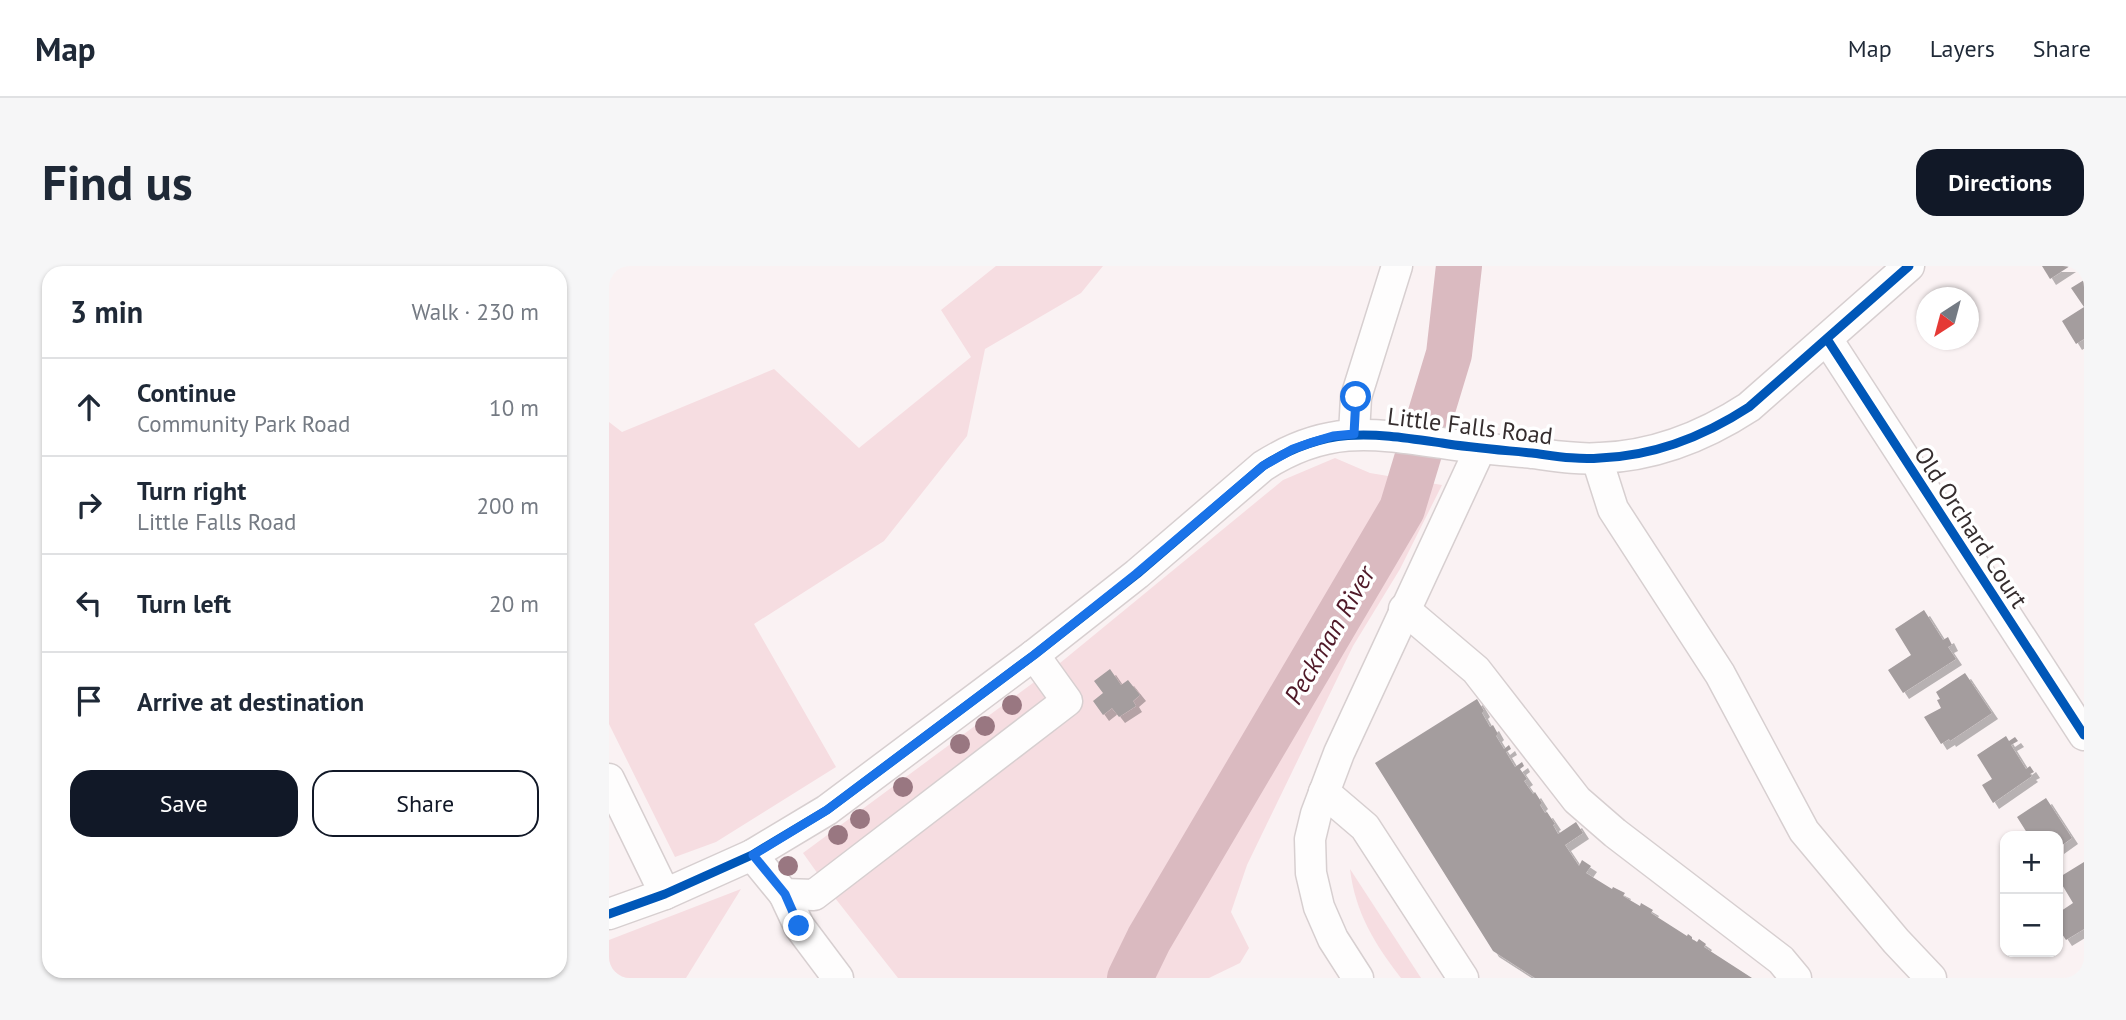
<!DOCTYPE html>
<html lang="en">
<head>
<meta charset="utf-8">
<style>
	:root { --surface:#fff; --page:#f6f6f7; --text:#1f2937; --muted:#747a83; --line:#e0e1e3; --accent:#111827 }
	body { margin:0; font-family:"PT Sans",sans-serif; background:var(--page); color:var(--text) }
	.controls { position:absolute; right:21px; bottom:21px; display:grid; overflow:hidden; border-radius:14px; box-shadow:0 2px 5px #0004 }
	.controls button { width:63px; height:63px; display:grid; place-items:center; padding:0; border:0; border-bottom:2px solid var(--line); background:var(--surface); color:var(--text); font:35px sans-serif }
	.compass { position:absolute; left:1307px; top:21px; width:63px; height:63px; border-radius:50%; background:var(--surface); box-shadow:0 2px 5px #0004; rotate:216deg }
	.stop { position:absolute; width:21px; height:21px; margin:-16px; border:5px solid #1a73e8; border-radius:50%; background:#fff }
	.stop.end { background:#1a73e8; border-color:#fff; box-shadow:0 2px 7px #0008 }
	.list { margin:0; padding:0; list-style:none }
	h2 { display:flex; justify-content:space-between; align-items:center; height:91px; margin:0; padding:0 28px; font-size:30px }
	h2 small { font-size:23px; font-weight:400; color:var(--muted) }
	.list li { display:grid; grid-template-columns:46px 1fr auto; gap:21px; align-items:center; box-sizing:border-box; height:98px; padding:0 28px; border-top:2px solid var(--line) }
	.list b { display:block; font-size:26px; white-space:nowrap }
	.list p { margin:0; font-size:23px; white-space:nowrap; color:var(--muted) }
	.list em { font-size:23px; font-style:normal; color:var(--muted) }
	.actions { display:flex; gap:14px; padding:21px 28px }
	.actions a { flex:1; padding:16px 0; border:2px solid var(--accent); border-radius:21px; text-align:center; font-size:24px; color:var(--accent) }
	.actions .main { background:var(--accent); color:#fff }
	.icon { flex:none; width:38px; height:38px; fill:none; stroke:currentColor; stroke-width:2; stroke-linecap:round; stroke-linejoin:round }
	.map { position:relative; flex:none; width:1475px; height:712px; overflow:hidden; border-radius:21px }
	header { display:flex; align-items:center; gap:42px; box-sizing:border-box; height:98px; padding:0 35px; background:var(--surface); border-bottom:2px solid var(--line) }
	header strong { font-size:33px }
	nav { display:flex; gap:38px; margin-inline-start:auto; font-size:24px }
	.intro { display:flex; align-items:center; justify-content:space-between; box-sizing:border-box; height:168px; padding:0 42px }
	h1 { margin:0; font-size:49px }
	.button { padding:18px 32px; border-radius:21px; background:var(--accent); color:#fff; font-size:24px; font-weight:700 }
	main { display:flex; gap:42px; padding:0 42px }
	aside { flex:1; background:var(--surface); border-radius:21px; box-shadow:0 2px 5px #0004 }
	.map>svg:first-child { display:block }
	.green { fill:#f6dde1 }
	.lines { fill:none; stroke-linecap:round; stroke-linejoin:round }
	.river { stroke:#dabac0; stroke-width:46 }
	.building { fill:#a49d9e; filter:url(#shadow) }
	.minor-casing { stroke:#d7cfd0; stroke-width:33 }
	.minor { stroke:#fefdfd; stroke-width:30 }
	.cycleway-casing { stroke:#fff; stroke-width:13 }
	.cycleway { stroke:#0057b8; stroke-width:9 }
	.tree { fill:#997781 }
	.route { stroke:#1a73e8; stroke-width:9 }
	.labels { text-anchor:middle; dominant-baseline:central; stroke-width:7; stroke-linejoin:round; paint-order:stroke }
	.street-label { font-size:24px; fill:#352d2e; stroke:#fff }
	.water-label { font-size:26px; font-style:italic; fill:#4f1928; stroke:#fff }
</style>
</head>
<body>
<header>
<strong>Map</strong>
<nav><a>Map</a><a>Layers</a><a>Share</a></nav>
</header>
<div class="intro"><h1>Find us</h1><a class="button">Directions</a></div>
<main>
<aside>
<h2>3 min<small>Walk · 230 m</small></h2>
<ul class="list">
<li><svg class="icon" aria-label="ahead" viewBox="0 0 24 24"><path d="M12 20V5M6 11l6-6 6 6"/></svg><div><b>Continue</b><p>Community Park Road</p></div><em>10 m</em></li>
<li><svg class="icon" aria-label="right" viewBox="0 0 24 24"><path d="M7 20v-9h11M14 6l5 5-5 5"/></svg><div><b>Turn right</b><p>Little Falls Road</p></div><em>200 m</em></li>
<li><svg class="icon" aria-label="left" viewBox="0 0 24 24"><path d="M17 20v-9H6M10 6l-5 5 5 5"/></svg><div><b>Turn left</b></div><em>20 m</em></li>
<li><svg class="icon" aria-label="arrive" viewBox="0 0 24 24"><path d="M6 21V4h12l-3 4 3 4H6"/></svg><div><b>Arrive at destination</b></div></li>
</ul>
<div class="actions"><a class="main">Save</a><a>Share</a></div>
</aside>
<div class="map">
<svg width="1475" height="712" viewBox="0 0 1475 712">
	<defs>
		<filter id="shadow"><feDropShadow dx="6" dy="6" stdDeviation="0" flood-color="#0004"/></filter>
	</defs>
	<rect width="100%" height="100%" fill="#faf2f3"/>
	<g class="green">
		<path d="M387 0H494L472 27 376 83 358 170 275 275 145 358 227 501 107 576 66 591 0 458V156L13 166 165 103 250 182 362 91 332 44Z"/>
		<path d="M726 192 761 207 833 219 791 303 744 380 638 599 622 646 640 682 631 697 600 712H289L226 632 194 587 451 397 674 214Z"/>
		<path d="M741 603 812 712H792C766 679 746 646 741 603Z"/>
		<path d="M132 623 77 712H0V674Z"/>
	</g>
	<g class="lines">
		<path class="river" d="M521 712 540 673 793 243 840 88 850 0"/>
	</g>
	<g class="building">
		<path d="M1433 0H1461L1441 13Z"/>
		<path d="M1475 14V73L1467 78 1453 55 1475 41 1462 22Z"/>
		<path d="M1315 344 1334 374 1339 371 1343 379 1339 381 1347 393 1294 427 1279 404 1302 389 1286 363Z"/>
		<path d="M501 403 512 419 519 414 531 429 524 435 527 440 510 451 503 442 494 449 484 435 494 427 485 415Z"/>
		<path d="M1356 407 1383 447 1341 475 1340 473 1332 478 1315 451 1332 442 1328 434 1331 433 1327 426Z"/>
		<path d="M868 433 875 445 873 447 881 461 884 459 889 468 887 470 895 483 900 479 902 483 897 486 906 501 913 496 915 500 911 503 918 513 915 515 924 528 926 526 933 537 931 539 936 547 938 546 946 558 944 559 949 568 967 556 974 567 956 579 970 600 973 594 982 600 977 607 1003 623 1004 621 1016 627 1014 630 1031 640 1032 637 1044 644 1042 647 1078 670 1079 668 1083 671V673L1088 676 1090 673 1097 678 1095 681 1143 712H926L884 685 766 497Z"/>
		<path d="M1397 470 1400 475 1406 471 1409 475 1402 479 1417 503 1421 500 1425 506 1421 508 1423 510 1384 537 1373 519 1383 513 1368 489Z"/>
		<path d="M1437 532 1463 572 1449 582V570H1420L1408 551Z"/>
		<path d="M1475 596V663L1457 674 1449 662V647L1464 637 1449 612Z"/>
	</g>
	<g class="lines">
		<defs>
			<g id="minor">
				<path d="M1218 73 1475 469"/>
				<path d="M745 168 747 131 788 0"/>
				<path d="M988 193 1004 243 1111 408 1195 565 1287 675 1322 712"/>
				<path d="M795 343 867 404 968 534 1006 567 1172 694 1187 712"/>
				<path d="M0 513 56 628"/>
				<path d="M715 526 756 561 854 712"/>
				<path d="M143 589 175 628 205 629 458 435 425 389"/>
				<path d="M175 628 190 660 229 712"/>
				<path d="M0 648 56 628 143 589 218 544 425 389 528 308 654 200C718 159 763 167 833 177 863 182 893 184 923 187 946 190 968 194 991 192 1046 190 1094 171 1140 141L1300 0"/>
				<path d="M749 712 724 673 710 641 702 607 701 573 707 548 730 487 872 181"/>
			</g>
		</defs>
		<use href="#minor" class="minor-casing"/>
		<use href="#minor" class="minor"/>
		<defs>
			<g id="cycleway">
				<path d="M1218 73 1475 469"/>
				<path d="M0 648 56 628 143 589 218 544 425 389 528 308 654 200C718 159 763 167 833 177 863 182 893 184 923 187 946 190 968 194 991 192 1046 190 1094 171 1140 141L1300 0"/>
			</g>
		</defs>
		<use href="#cycleway" class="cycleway-casing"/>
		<use href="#cycleway" class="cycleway"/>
	</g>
	<g class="tree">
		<circle cx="403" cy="439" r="10"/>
		<circle cx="376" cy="460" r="10"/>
		<circle cx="351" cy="478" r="10"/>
		<circle cx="294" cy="521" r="10"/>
		<circle cx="251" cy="553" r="10"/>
		<circle cx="229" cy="569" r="10"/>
		<circle cx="179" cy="600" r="10"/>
	</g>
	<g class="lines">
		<path class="route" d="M190 660 176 628 144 589 218 544 425 389 527 308 654 200 684 183 704 176 724 170 745 168 747 131"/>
	</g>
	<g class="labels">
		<g class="street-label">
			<text transform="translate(861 160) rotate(7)">Little Falls Road</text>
			<text transform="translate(1362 261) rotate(57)">Old Orchard Court</text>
		</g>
		<g class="water-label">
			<text transform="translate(720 369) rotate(-60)">Peckman River</text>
		</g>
	</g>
</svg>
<div class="controls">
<button>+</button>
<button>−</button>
</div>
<svg class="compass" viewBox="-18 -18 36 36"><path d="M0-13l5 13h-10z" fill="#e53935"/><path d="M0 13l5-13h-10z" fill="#747a83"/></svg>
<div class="stop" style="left:747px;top:131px"></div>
<div class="stop end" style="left:190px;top:660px"></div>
</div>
</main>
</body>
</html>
